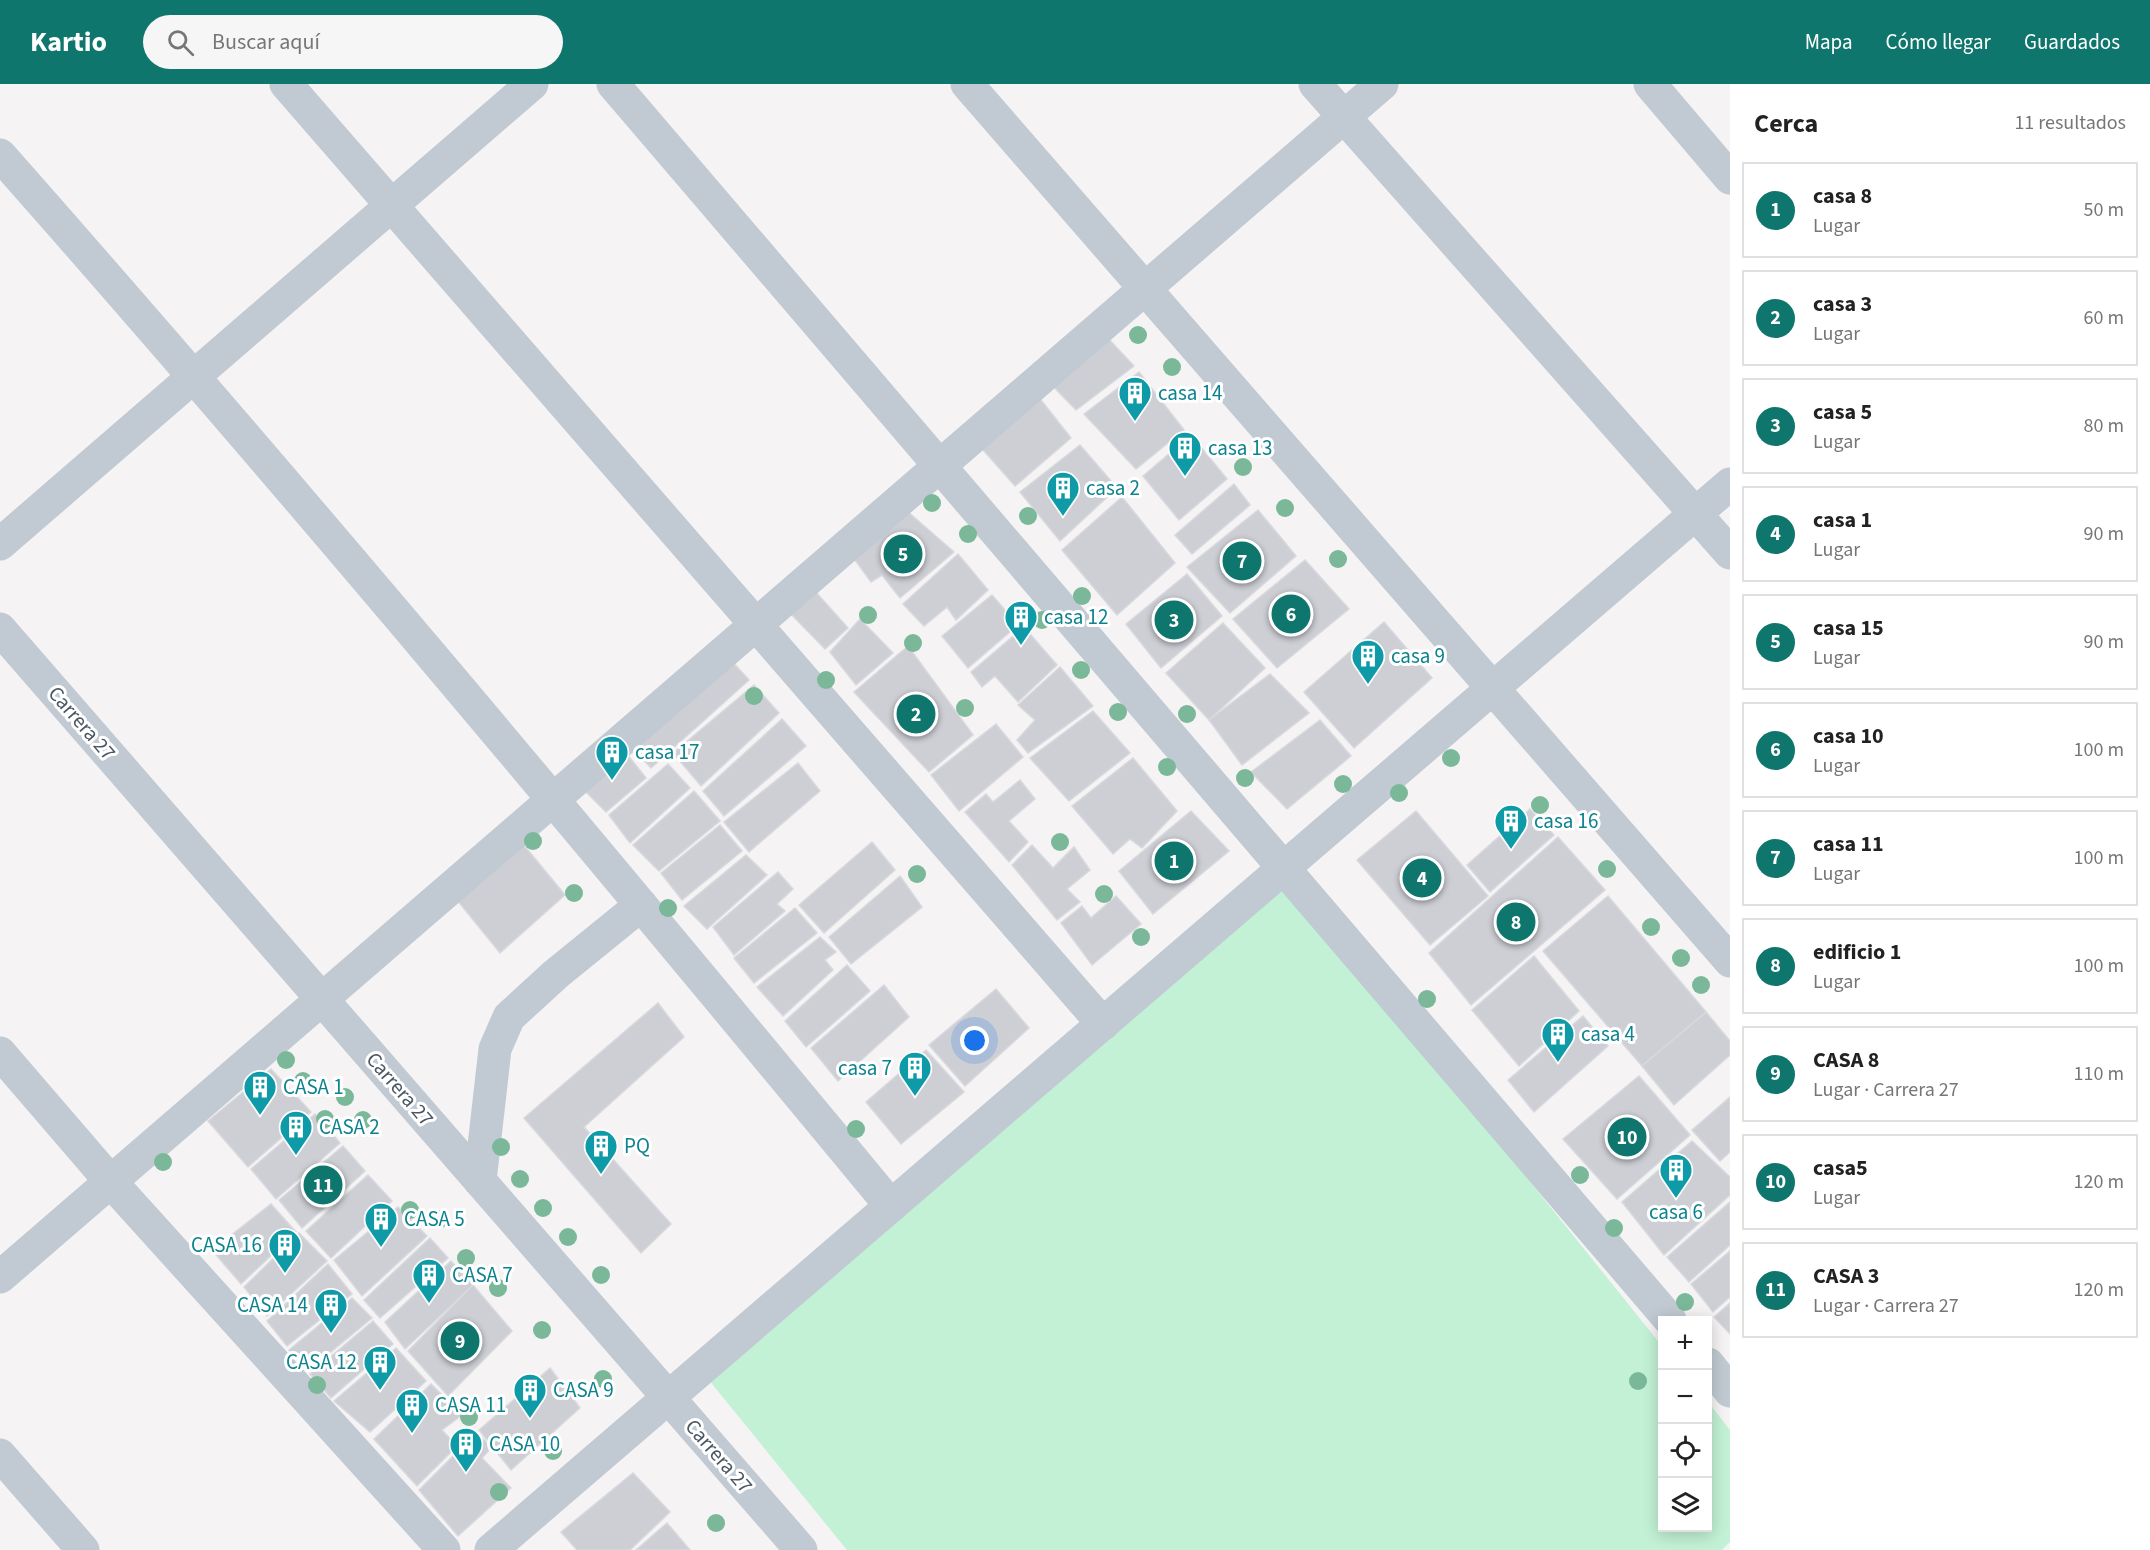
<!DOCTYPE html>
<html lang="es">
<head>
<meta charset="utf-8">
<style>
	:root { --surface:#fff; --page:#f6f6f6; --text:#222; --muted:#767676; --line:#e0e0e0; --accent:#0f766e }
	body { margin:0; font-family:"Source Sans 3",sans-serif; background:var(--page); color:var(--text) }
	.controls { position:absolute; right:18px; bottom:18px; display:grid; overflow:hidden; border-radius:0px; box-shadow:0 3px 15px #0003 }
	.controls button { width:54px; height:54px; display:grid; place-items:center; padding:0; border:0; border-bottom:2px solid var(--line); background:var(--surface); color:var(--text); font:30px sans-serif }
	.you { position:absolute; left:975px; top:957px; width:21px; height:21px; margin:-15px; border:4px solid #fff; border-radius:50%; background:#1a73e8; box-shadow:0 0 0 9px #1a73e833 }
	.badge { display:grid; place-items:center; width:39px; height:39px; border-radius:50%; background:var(--accent); color:#fff; font-size:20px; font-weight:700 }
	.pin { position:absolute; translate:-50% -50%; border:3px solid #fff; box-shadow:0 2px 6px #0006 }
	.list { margin:0; padding:0; list-style:none }
	h2 { display:flex; justify-content:space-between; align-items:center; height:78px; margin:0; padding:0 24px; font-size:26px }
	h2 small { font-size:20px; font-weight:400; color:var(--muted) }
	.list li { display:grid; grid-template-columns:39px 1fr auto; gap:18px; align-items:center; box-sizing:border-box; height:96px; margin:0 12px 12px; padding:0 12px; border:2px solid var(--line); border-radius:0px }
	.list b { display:block; font-size:22px; white-space:nowrap }
	.list p { margin:0; font-size:20px; white-space:nowrap; color:var(--muted) }
	.list em { font-size:20px; font-style:normal; color:var(--muted) }
	.icon { flex:none; width:33px; height:33px; fill:none; stroke:currentColor; stroke-width:2; stroke-linecap:round; stroke-linejoin:round }
	.map { position:relative; flex:none; width:1730px; height:1466px; overflow:hidden }
	header { display:flex; align-items:center; gap:36px; box-sizing:border-box; height:84px; padding:0 30px; background:var(--accent); color:#fff }
	header strong { font-size:28px }
	nav { display:flex; gap:33px; margin-inline-start:auto; font-size:21px }
	.search { width:420px; height:54px; background:var(--page); display:flex; align-items:center; gap:15px; box-sizing:border-box; padding:0 21px; border-radius:33px; color:var(--muted); font-size:22px }
	main { display:flex }
	aside { flex:1; background:var(--surface) }
	.map>svg:first-child { display:block }
	.green { fill:#c2f1d5 }
	.building { fill:#cdcfd5; stroke:#d7d9de; stroke-width:1.5 }
	.lines { fill:none; stroke-linecap:round; stroke-linejoin:round }
	.minor { stroke:#c1cad2; stroke-width:33 }
	.tree { fill:#7ab899 }
	.labels { text-anchor:middle; dominant-baseline:central; stroke-width:6; stroke-linejoin:round; paint-order:stroke }
	.culture-label { font-size:21px; fill:#0d838f; stroke:#fff; text-anchor:start }
	.street-label { font-size:21px; fill:#4a5661; stroke:#fff }
</style>
</head>
<body>
<header>
<strong>Kartio</strong>
<div class="search"><svg class="icon" aria-label="search" viewBox="0 0 24 24"><circle cx="10" cy="10" r="6"/><path d="M15 15l6 6"/></svg>Buscar aquí</div>
<nav><a>Mapa</a><a>Cómo llegar</a><a>Guardados</a></nav>
</header>
<main>
<div class="map">
<svg width="1730" height="1466" viewBox="0 0 1730 1466">
	<rect width="100%" height="100%" fill="#f5f3f3"/>
	<path class="green" d="M1283 800 1494 1053 1662 1262V1444H1708V1318L1730 1346V1458L1722 1466H847L704 1290Z"/>
	<g class="building">
		<path d="M1103 249 1134 282 1076 326 1046 295Z"/>
		<path d="M1139 288 1184 346 1136 385 1084 330Z"/>
		<path d="M1034 307 1071 354 1015 402 976 358Z"/>
		<path d="M1191 351 1227 395 1179 436 1143 392Z"/>
		<path d="M1080 361 1117 404 1060 457 1020 408Z"/>
		<path d="M1234 400 1250 421 1192 470 1175 451Z"/>
		<path d="M1122 413 1175 479 1117 531 1062 466Z"/>
		<path d="M1258 426 1296 472 1230 529 1187 483Z"/>
		<path d="M907 427 954 468 900 514 882 491 871 498 852 472Z"/>
		<path d="M958 470 988 506 956 536 947 523 924 542 903 520Z"/>
		<path d="M1305 476 1349 525 1277 584 1233 535Z"/>
		<path d="M1187 490 1222 532 1161 584 1126 540Z"/>
		<path d="M814 506 848 544 825 565 789 528Z"/>
		<path d="M992 511 1018 541 968 584 942 552Z"/>
		<path d="M860 535 893 569 856 601 830 568Z"/>
		<path d="M1384 538 1432 594 1354 664 1304 608Z"/>
		<path d="M1223 539 1265 584 1209 636 1166 589Z"/>
		<path d="M1024 543 1057 581 1018 618 995 592 982 603 971 588Z"/>
		<path d="M908 562 973 651 929 688 854 608Z"/>
		<path d="M728 573 749 596 651 684 627 658Z"/>
		<path d="M1060 583 1093 622 1028 669 1017 656 1035 636 1018 621Z"/>
		<path d="M1270 590 1309 629 1242 681 1209 636Z"/>
		<path d="M754 601 779 629 701 702 673 669Z"/>
		<path d="M1093 627 1130 669 1069 717 1030 674Z"/>
		<path d="M782 635 806 662 724 732 703 707Z"/>
		<path d="M1320 636 1351 672 1287 725 1251 688Z"/>
		<path d="M996 640 1023 673 959 727 931 691Z"/>
		<path d="M622 664 646 694 606 728 579 701Z"/>
		<path d="M1133 674 1177 727 1142 764 1130 755 1113 770 1072 722Z"/>
		<path d="M798 679 820 707 749 768 724 738Z"/>
		<path d="M668 680 690 704 630 759 609 731Z"/>
		<path d="M1020 696 1035 715 1009 737 1028 758 1009 778 965 728 986 710 993 718Z"/>
		<path d="M694 707 720 737 659 787 633 761Z"/>
		<path d="M1530 725 1554 751 1490 808 1467 781Z"/>
		<path d="M1191 727 1229 767 1153 830 1119 787Z"/>
		<path d="M1416 727 1488 812 1430 861 1357 776Z"/>
		<path d="M720 741 742 767 682 816 661 789Z"/>
		<path d="M1558 753 1605 806 1471 921 1429 869Z"/>
		<path d="M872 758 895 786 824 849 799 821Z"/>
		<path d="M523 760 565 811 500 869 457 816Z"/>
		<path d="M1032 761 1053 784 1074 763 1090 786 1067 805 1080 818 1057 836 1012 781Z"/>
		<path d="M746 771 767 791 707 845 684 822Z"/>
		<path d="M778 788 793 805 777 820 785 827 734 871 713 843Z"/>
		<path d="M900 792 922 823 851 880 829 853Z"/>
		<path d="M1116 812 1141 840 1092 881 1061 839 1082 822 1091 834Z"/>
		<path d="M1608 812 1706 928 1642 982 1543 867Z"/>
		<path d="M795 824 817 849 754 899 734 874Z"/>
		<path d="M820 853 836 868 825 876 833 886 783 932 757 903Z"/>
		<path d="M1534 872 1579 927 1519 982 1472 926Z"/>
		<path d="M847 881 870 907 806 963 785 937Z"/>
		<path d="M884 901 909 933 838 997 811 964Z"/>
		<path d="M996 905 1029 944 965 1002 929 961Z"/>
		<path d="M658 919 684 953 584 1043 671 1140 641 1169 524 1034Z"/>
		<path d="M1706 928 1730 957V971L1674 1021 1642 982Z"/>
		<path d="M1583 932 1608 962 1534 1028 1508 996Z"/>
		<path d="M926 966 964 1008 901 1060 866 1018Z"/>
		<path d="M271 985 311 1028 248 1083 208 1037Z"/>
		<path d="M1639 992 1690 1051 1617 1115 1563 1055Z"/>
		<path d="M1730 1013V1068L1720 1077 1692 1046Z"/>
		<path d="M315 1030 340 1059 276 1115 251 1085Z"/>
		<path d="M1692 1057 1730 1093V1111L1664 1171 1622 1118Z"/>
		<path d="M343 1062 365 1087 302 1144 279 1116Z"/>
		<path d="M368 1091 392 1117 331 1174 306 1147Z"/>
		<path d="M1730 1118V1161L1689 1198 1667 1173Z"/>
		<path d="M271 1120 296 1148 241 1200 212 1166Z"/>
		<path d="M398 1123 427 1152 362 1212 334 1176Z"/>
		<path d="M299 1149 327 1177 267 1232 244 1203Z"/>
		<path d="M430 1154 448 1174 380 1234 364 1216Z"/>
		<path d="M1730 1167V1213L1713 1228 1691 1200Z"/>
		<path d="M451 1177 473 1201 405 1265 385 1238Z"/>
		<path d="M328 1180 352 1210 287 1262 267 1237Z"/>
		<path d="M473 1201 512 1247 448 1312 408 1267Z"/>
		<path d="M352 1214 372 1234 309 1286 289 1266Z"/>
		<path d="M1730 1219V1250L1714 1233Z"/>
		<path d="M373 1237 393 1260 331 1314 310 1290Z"/>
		<path d="M396 1264 426 1297 370 1348 334 1317Z"/>
		<path d="M550 1284 580 1324 511 1386 479 1346Z"/>
		<path d="M431 1300 462 1331 442 1346 457 1362 417 1402 374 1355Z"/>
		<path d="M476 1349 492 1363 482 1374 511 1404 458 1452 419 1406Z"/>
		<path d="M633 1389 670 1428 630 1466H577L561 1448Z"/>
		<path d="M667 1439 690 1466H636Z"/>
	</g>
	<g class="lines">
		<g class="minor">
			<path d="M286 0 1103 940"/>
			<path d="M613 0 1670 1236"/>
			<path d="M967 0 1730 877"/>
			<path d="M1315 0 1730 469"/>
			<path d="M1650 0 1730 94"/>
			<path d="M0 71C304 415 598 768 891 1122"/>
			<path d="M0 460 532 0"/>
			<path d="M0 545 801 1466"/>
			<path d="M0 969 111 1098 444 1466"/>
			<path d="M480 1097 495 965 509 933 556 890 641 821"/>
			<path d="M0 1193 1382 0"/>
			<path d="M1708 1280 1730 1307"/>
			<path d="M0 1371 83 1466"/>
			<path d="M491 1466 1730 400"/>
		</g>
	</g>
	<g class="tree">
		<circle cx="1138" cy="251" r="9"/>
		<circle cx="1172" cy="283" r="9"/>
		<circle cx="1243" cy="383" r="9"/>
		<circle cx="932" cy="419" r="9"/>
		<circle cx="1285" cy="424" r="9"/>
		<circle cx="1028" cy="432" r="9"/>
		<circle cx="968" cy="450" r="9"/>
		<circle cx="1338" cy="475" r="9"/>
		<circle cx="1082" cy="512" r="9"/>
		<circle cx="868" cy="531" r="9"/>
		<circle cx="1042" cy="536" r="9"/>
		<circle cx="913" cy="559" r="9"/>
		<circle cx="1081" cy="586" r="9"/>
		<circle cx="826" cy="596" r="9"/>
		<circle cx="754" cy="612" r="9"/>
		<circle cx="965" cy="624" r="9"/>
		<circle cx="1118" cy="628" r="9"/>
		<circle cx="1187" cy="630" r="9"/>
		<circle cx="1451" cy="674" r="9"/>
		<circle cx="1167" cy="683" r="9"/>
		<circle cx="1245" cy="694" r="9"/>
		<circle cx="1343" cy="700" r="9"/>
		<circle cx="1399" cy="709" r="9"/>
		<circle cx="1540" cy="721" r="9"/>
		<circle cx="533" cy="757" r="9"/>
		<circle cx="1060" cy="758" r="9"/>
		<circle cx="1607" cy="785" r="9"/>
		<circle cx="917" cy="790" r="9"/>
		<circle cx="574" cy="809" r="9"/>
		<circle cx="1104" cy="810" r="9"/>
		<circle cx="668" cy="824" r="9"/>
		<circle cx="1651" cy="843" r="9"/>
		<circle cx="1141" cy="853" r="9"/>
		<circle cx="1681" cy="874" r="9"/>
		<circle cx="1701" cy="901" r="9"/>
		<circle cx="1427" cy="915" r="9"/>
		<circle cx="286" cy="976" r="9"/>
		<circle cx="303" cy="997" r="9"/>
		<circle cx="345" cy="1013" r="9"/>
		<circle cx="325" cy="1035" r="9"/>
		<circle cx="363" cy="1036" r="9"/>
		<circle cx="856" cy="1045" r="9"/>
		<circle cx="501" cy="1063" r="9"/>
		<circle cx="163" cy="1078" r="9"/>
		<circle cx="1580" cy="1091" r="9"/>
		<circle cx="520" cy="1095" r="9"/>
		<circle cx="543" cy="1124" r="9"/>
		<circle cx="410" cy="1126" r="9"/>
		<circle cx="440" cy="1135" r="9"/>
		<circle cx="1614" cy="1144" r="9"/>
		<circle cx="568" cy="1153" r="9"/>
		<circle cx="466" cy="1174" r="9"/>
		<circle cx="601" cy="1191" r="9"/>
		<circle cx="498" cy="1204" r="9"/>
		<circle cx="1685" cy="1218" r="9"/>
		<circle cx="542" cy="1246" r="9"/>
		<circle cx="603" cy="1295" r="9"/>
		<circle cx="1638" cy="1297" r="9"/>
		<circle cx="317" cy="1301" r="9"/>
		<circle cx="469" cy="1333" r="9"/>
		<circle cx="553" cy="1367" r="9"/>
		<circle cx="499" cy="1408" r="9"/>
		<circle cx="716" cy="1439" r="9"/>
	</g>
	<defs>
		<symbol id="building-pin" viewBox="-11 -11 22 30"><path d="M0 17L-7.5 6A9.5 9.5 0 1 1 7.5 6Z" fill="#0f9aa8" stroke="#fff"/><path d="M-4-6H4V6H1V3H-1V6H-4ZM-2.5-4.3h1.7v1.8h-1.7ZM.8-4.3h1.7v1.8H.8ZM-2.5-1h1.7V.8h-1.7ZM.8-1h1.7V.8H.8Z" fill="#fff"/></symbol>
	</defs>
	<g fill-rule="evenodd">
		<use href="#building-pin" x="1116" y="290" width="38" height="52"/>
		<use href="#building-pin" x="1166" y="345" width="38" height="52"/>
		<use href="#building-pin" x="1044" y="385" width="38" height="52"/>
		<use href="#building-pin" x="1002" y="514" width="38" height="52"/>
		<use href="#building-pin" x="1349" y="553" width="38" height="52"/>
		<use href="#building-pin" x="593" y="649" width="38" height="52"/>
		<use href="#building-pin" x="1492" y="718" width="38" height="52"/>
		<use href="#building-pin" x="1539" y="931" width="38" height="52"/>
		<use href="#building-pin" x="896" y="965" width="38" height="52"/>
		<use href="#building-pin" x="241" y="984" width="38" height="52"/>
		<use href="#building-pin" x="277" y="1024" width="38" height="52"/>
		<use href="#building-pin" x="582" y="1043" width="38" height="52"/>
		<use href="#building-pin" x="1657" y="1067" width="38" height="52"/>
		<use href="#building-pin" x="362" y="1116" width="38" height="52"/>
		<use href="#building-pin" x="266" y="1142" width="38" height="52"/>
		<use href="#building-pin" x="410" y="1172" width="38" height="52"/>
		<use href="#building-pin" x="312" y="1202" width="38" height="52"/>
		<use href="#building-pin" x="361" y="1259" width="38" height="52"/>
		<use href="#building-pin" x="511" y="1287" width="38" height="52"/>
		<use href="#building-pin" x="393" y="1302" width="38" height="52"/>
		<use href="#building-pin" x="447" y="1341" width="38" height="52"/>
	</g>
	<g class="labels">
		<g class="culture-label">
			<text x="1158" y="309">casa 14</text>
			<text x="1208" y="364">casa 13</text>
			<text x="1086" y="404">casa 2</text>
			<text x="1044" y="533">casa 12</text>
			<text x="1391" y="572">casa 9</text>
			<text x="635" y="668">casa 17</text>
			<text x="1534" y="737">casa 16</text>
			<text x="1581" y="950">casa 4</text>
			<text x="892" y="984" text-anchor="end">casa 7</text>
			<text x="283" y="1003">CASA 1</text>
			<text x="319" y="1043">CASA 2</text>
			<text x="624" y="1062">PQ</text>
			<text x="1676" y="1128" text-anchor="middle">casa 6</text>
			<text x="404" y="1135">CASA 5</text>
			<text x="262" y="1161" text-anchor="end">CASA 16</text>
			<text x="452" y="1191">CASA 7</text>
			<text x="308" y="1221" text-anchor="end">CASA 14</text>
			<text x="357" y="1278" text-anchor="end">CASA 12</text>
			<text x="553" y="1306">CASA 9</text>
			<text x="435" y="1321">CASA 11</text>
			<text x="489" y="1360">CASA 10</text>
		</g>
		<g class="street-label">
			<text transform="translate(82 639) rotate(49)">Carrera 27</text>
			<text transform="translate(400 1005) rotate(49)">Carrera 27</text>
			<text transform="translate(719 1372) rotate(49)">Carrera 27</text>
		</g>
	</g>
</svg>
<div class="controls">
<button>+</button>
<button>−</button>
<button><svg class="icon" aria-label="locate" viewBox="0 0 24 24"><circle cx="12" cy="12" r="6"/><path d="M12 2v4M12 18v4M2 12h4M18 12h4"/></svg></button>
<button><svg class="icon" aria-label="layers" viewBox="0 0 24 24"><path d="M12 4l9 5-9 5-9-5zM3 14l9 5 9-5"/></svg></button>
</div>
<div class="you"></div>
<div class="pin badge" style="left:1174px;top:777px">1</div>
<div class="pin badge" style="left:916px;top:630px">2</div>
<div class="pin badge" style="left:1174px;top:536px">3</div>
<div class="pin badge" style="left:1422px;top:794px">4</div>
<div class="pin badge" style="left:903px;top:470px">5</div>
<div class="pin badge" style="left:1291px;top:530px">6</div>
<div class="pin badge" style="left:1242px;top:477px">7</div>
<div class="pin badge" style="left:1516px;top:838px">8</div>
<div class="pin badge" style="left:460px;top:1257px">9</div>
<div class="pin badge" style="left:1627px;top:1053px">10</div>
<div class="pin badge" style="left:323px;top:1101px">11</div>
</div>
<aside>
<h2>Cerca<small>11 resultados</small></h2>
<ul class="list">
<li><span class="badge">1</span><div><b>casa 8</b><p>Lugar</p></div><em>50 m</em></li>
<li><span class="badge">2</span><div><b>casa 3</b><p>Lugar</p></div><em>60 m</em></li>
<li><span class="badge">3</span><div><b>casa 5</b><p>Lugar</p></div><em>80 m</em></li>
<li><span class="badge">4</span><div><b>casa 1</b><p>Lugar</p></div><em>90 m</em></li>
<li><span class="badge">5</span><div><b>casa 15</b><p>Lugar</p></div><em>90 m</em></li>
<li><span class="badge">6</span><div><b>casa 10</b><p>Lugar</p></div><em>100 m</em></li>
<li><span class="badge">7</span><div><b>casa 11</b><p>Lugar</p></div><em>100 m</em></li>
<li><span class="badge">8</span><div><b>edificio 1</b><p>Lugar</p></div><em>100 m</em></li>
<li><span class="badge">9</span><div><b>CASA 8</b><p>Lugar · Carrera 27</p></div><em>110 m</em></li>
<li><span class="badge">10</span><div><b>casa5</b><p>Lugar</p></div><em>120 m</em></li>
<li><span class="badge">11</span><div><b>CASA 3</b><p>Lugar · Carrera 27</p></div><em>120 m</em></li>
</ul>
</aside>
</main>
</body>
</html>
